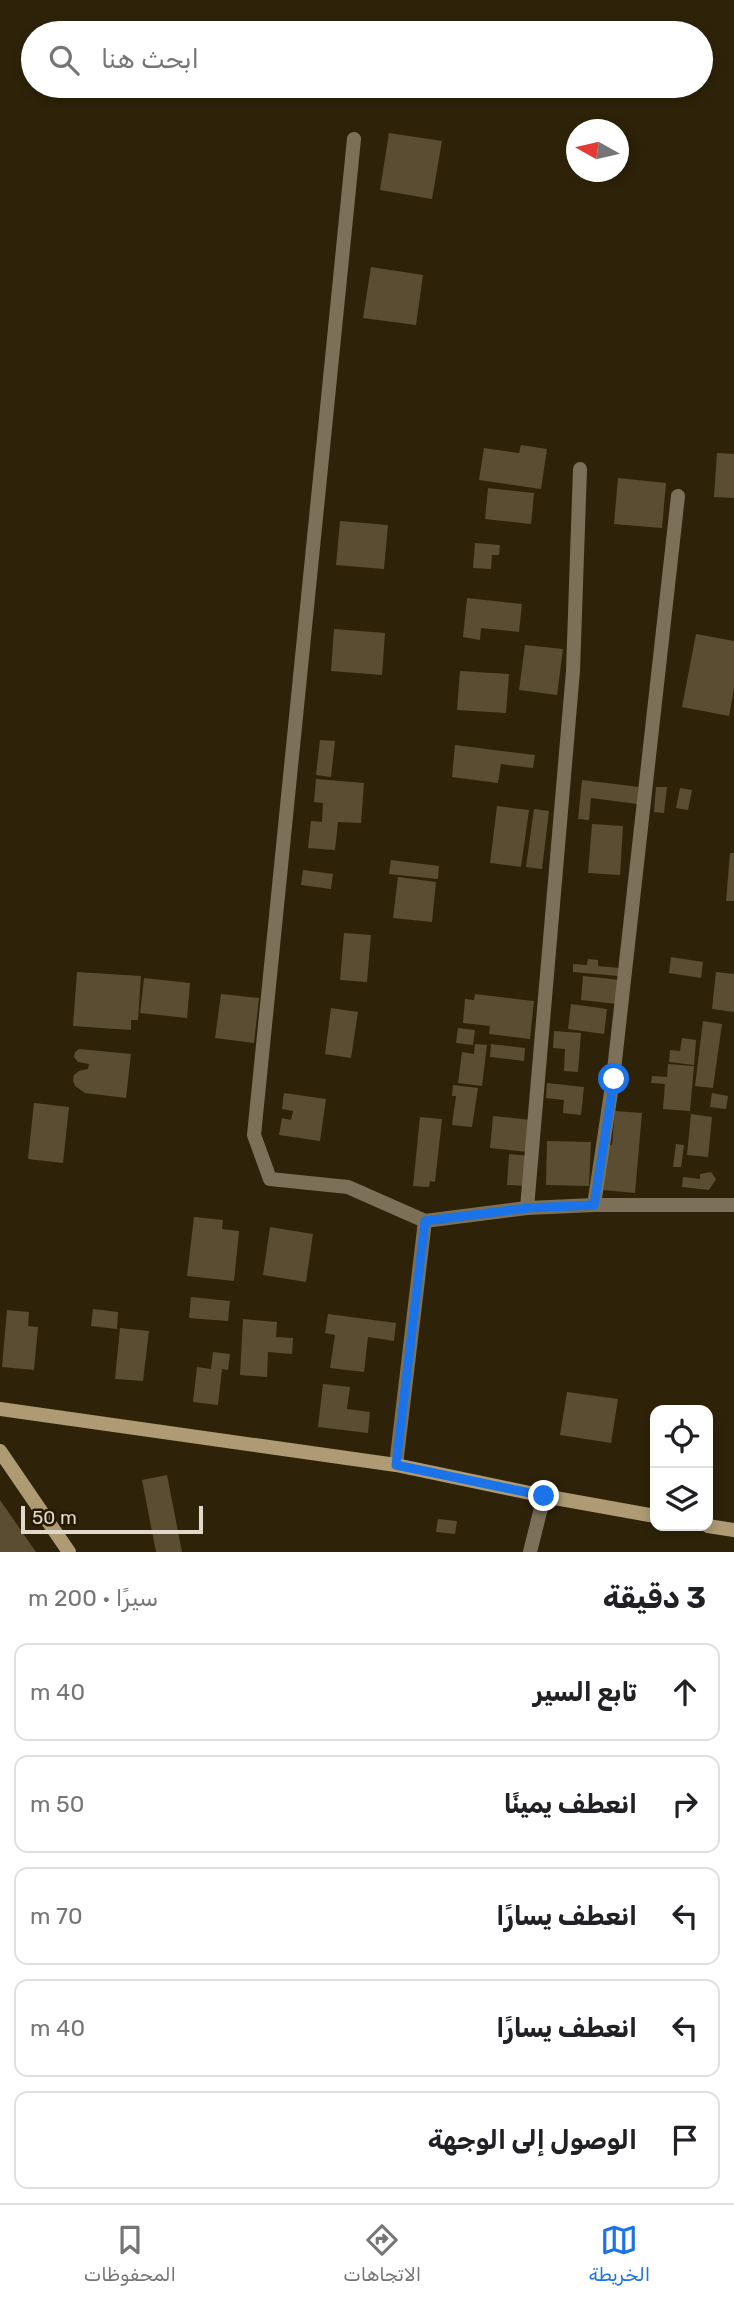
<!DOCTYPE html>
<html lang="ar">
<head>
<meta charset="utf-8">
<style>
	:root { --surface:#fff; --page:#f6f6f6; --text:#202124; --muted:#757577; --line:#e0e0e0; --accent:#1a73e8 }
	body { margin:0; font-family:Rubik,"Noto Sans Arabic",sans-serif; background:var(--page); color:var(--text); direction:rtl }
	.controls { position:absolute; right:21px; bottom:21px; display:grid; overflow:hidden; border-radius:14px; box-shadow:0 4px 10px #0003 }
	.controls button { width:63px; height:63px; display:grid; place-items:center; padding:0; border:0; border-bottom:2px solid var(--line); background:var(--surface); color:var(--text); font:35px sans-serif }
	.compass { position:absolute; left:566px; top:119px; width:63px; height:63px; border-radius:50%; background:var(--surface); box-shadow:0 4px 10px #0003; rotate:278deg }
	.scale { position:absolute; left:21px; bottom:18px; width:182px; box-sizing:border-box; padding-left:7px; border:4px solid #e0d9ca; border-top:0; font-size:19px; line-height:24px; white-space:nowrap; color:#e0d9ca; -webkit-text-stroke:5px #251a01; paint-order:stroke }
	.stop { position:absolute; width:21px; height:21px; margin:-16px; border:5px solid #1a73e8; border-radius:50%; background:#fff }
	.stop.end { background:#1a73e8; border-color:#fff; box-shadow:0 2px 7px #0008 }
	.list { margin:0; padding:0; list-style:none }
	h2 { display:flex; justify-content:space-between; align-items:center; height:91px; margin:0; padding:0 28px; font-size:30px }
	h2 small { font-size:23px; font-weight:400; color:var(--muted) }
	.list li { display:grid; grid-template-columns:46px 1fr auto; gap:21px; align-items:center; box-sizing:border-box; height:98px; margin:0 14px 14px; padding:0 14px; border:2px solid var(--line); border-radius:14px }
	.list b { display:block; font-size:26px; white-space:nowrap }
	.list em { font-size:23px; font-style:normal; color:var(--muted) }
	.icon { flex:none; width:38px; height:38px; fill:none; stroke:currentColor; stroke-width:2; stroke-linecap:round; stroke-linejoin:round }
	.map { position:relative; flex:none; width:734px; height:1552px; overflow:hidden; direction:ltr }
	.search { position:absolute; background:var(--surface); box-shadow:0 4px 10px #0003; left:21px; right:21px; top:21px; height:77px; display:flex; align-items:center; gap:18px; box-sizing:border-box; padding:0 24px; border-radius:38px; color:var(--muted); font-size:26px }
	.sheet { height:651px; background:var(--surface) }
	nav { display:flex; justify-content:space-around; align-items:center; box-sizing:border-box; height:98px; border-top:2px solid var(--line); background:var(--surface); font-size:19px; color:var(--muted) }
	nav a { display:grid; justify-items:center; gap:4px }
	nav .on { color:var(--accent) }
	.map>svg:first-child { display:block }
	.building { fill:#5a4d32 }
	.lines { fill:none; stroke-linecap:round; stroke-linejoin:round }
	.street { stroke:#7c7058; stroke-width:14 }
	.secondary { stroke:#ae9b73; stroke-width:14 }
	.route { stroke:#1a73e8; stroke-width:9 }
</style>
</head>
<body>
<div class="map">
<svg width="734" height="1552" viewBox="0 0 734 1552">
	<rect width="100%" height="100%" fill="#2e2308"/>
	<g class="building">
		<path d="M389 133 442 141 432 199 380 190Z"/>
		<path d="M371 267 423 275 416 325 363 318Z"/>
		<path d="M521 445 547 449 541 489 479 480 484 448 519 453Z"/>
		<path d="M717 453 734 454V498L714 497Z"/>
		<path d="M618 478 666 483 662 528 614 524Z"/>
		<path d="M488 488 534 493 531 524 485 519Z"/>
		<path d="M340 521 388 525 384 569 336 565Z"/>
		<path d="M475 543 500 545 499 555H492L491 569 473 568Z"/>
		<path d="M467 598 522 604 519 632 481 628 480 640 463 637Z"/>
		<path d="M334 629 385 633 382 675 331 671Z"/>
		<path d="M696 634 734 641V688L729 716 682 707Z"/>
		<path d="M525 645 563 649 557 695 519 690Z"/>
		<path d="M460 671 509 674 506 713 457 710Z"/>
		<path d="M320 740 335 741 331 777 316 775Z"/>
		<path d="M455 745 535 755 533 768 501 764 498 783 452 777Z"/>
		<path d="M316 779 364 783 361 823 338 822 335 850 308 848 311 821 322 822 323 803 314 802Z"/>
		<path d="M582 780 639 787 637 804 591 798 589 820 578 819Z"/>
		<path d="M656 787H667L664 813 654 812Z"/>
		<path d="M680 788 692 790 688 810 676 808Z"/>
		<path d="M497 806 529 810 521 867 490 863Z"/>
		<path d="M534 809 549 811 542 869 526 867Z"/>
		<path d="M592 824 623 826 620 875 588 873Z"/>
		<path d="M730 853H734V901H726Z"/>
		<path d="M391 860 439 866 438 879 389 874Z"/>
		<path d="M303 870 333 874 331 889 301 885Z"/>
		<path d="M398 877 436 882 432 922 393 918Z"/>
		<path d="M344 933 371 935 367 982 340 980Z"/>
		<path d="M671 957 703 962 701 978 669 973Z"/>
		<path d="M588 959 598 960V966L619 968 618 976 573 972V964L587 965Z"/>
		<path d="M77 972 141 976 138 1020H131V1030L73 1026Z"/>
		<path d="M716 972 734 974V1012L712 1009Z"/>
		<path d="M583 976 620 980 618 1004 581 1000Z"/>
		<path d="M144 978 190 983 187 1018 140 1013Z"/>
		<path d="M221 994 259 998 254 1043 215 1038Z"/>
		<path d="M475 994 534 1001 530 1039 489 1034 490 1026 463 1023 465 999 474 1000Z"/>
		<path d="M571 1004 607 1009 604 1034 568 1029Z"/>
		<path d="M331 1008 358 1012 351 1058 325 1054Z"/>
		<path d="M703 1021 722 1024 713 1088 695 1086Z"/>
		<path d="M458 1028 475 1030 473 1045 456 1043Z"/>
		<path d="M554 1031 581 1033 578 1072 564 1071 565 1049 553 1048Z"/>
		<path d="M682 1038 696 1040 694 1065 669 1062 670 1050 680 1051Z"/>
		<path d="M475 1044 487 1045 482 1086 458 1083 462 1052 474 1054Z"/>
		<path d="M491 1044 525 1048 524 1061 490 1057Z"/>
		<path d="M79 1049 131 1054 126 1098 85 1093 75 1086 73 1080 74 1075 79 1071 88 1069 89 1064 78 1062 74 1057 75 1052Z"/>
		<path d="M668 1064 694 1066 690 1111 663 1109 665 1084 651 1083 652 1076 667 1077Z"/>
		<path d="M547 1083 584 1087 581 1115 563 1113 564 1100 546 1098Z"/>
		<path d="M453 1085 478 1088 472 1127 452 1125 456 1096H452Z"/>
		<path d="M284 1093 326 1099 320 1141 279 1135 282 1118 291 1120 293 1111 282 1109Z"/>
		<path d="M712 1093 728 1096 726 1109 710 1107Z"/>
		<path d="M34 1103 69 1107 63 1163 28 1159Z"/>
		<path d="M615 1111 642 1113 635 1193 602 1190 607 1144 612 1145Z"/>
		<path d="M691 1114 712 1117 708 1157 687 1155Z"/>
		<path d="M493 1116 531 1120 528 1152 490 1148Z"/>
		<path d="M420 1117 442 1119 435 1182 430 1181 429 1187 413 1186Z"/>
		<path d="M547 1141 591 1142 589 1186 546 1185Z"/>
		<path d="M676 1144 684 1145 681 1167H673Z"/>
		<path d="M509 1154 529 1156 526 1186 507 1185Z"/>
		<path d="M711 1172 716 1179 709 1190 682 1187 683 1177 700 1179V1174Z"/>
		<path d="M194 1217 223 1220 222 1229 239 1231 234 1281 187 1276Z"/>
		<path d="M270 1227 313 1234 306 1282 263 1275Z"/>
		<path d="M191 1297 230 1301 228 1321 189 1318Z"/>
		<path d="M93 1309 118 1312 117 1329 91 1326Z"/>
		<path d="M7 1310 29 1312 28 1326 38 1327 34 1370 2 1367Z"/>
		<path d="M328 1314 396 1323 394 1341 368 1337 364 1372 330 1368 335 1335 325 1333Z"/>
		<path d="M243 1319 277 1322 276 1337 293 1338 292 1354 268 1352 267 1377 240 1375Z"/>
		<path d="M120 1328 149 1331 143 1381 115 1379Z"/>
		<path d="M213 1352 230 1354 228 1370 222 1369 218 1405 193 1402 197 1367 211 1369Z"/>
		<path d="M323 1384 350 1387 347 1409 370 1412 368 1433 318 1427Z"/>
		<path d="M567 1392 618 1399 611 1443 560 1435Z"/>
		<path d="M167 1475 182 1552H156L142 1480Z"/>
		<path d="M0 1500 36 1552H0Z"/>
		<path d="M438 1519 457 1521 455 1534 436 1532Z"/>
	</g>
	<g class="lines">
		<g class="street">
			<path d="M354 139 254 1135 270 1179 348 1187 425 1221"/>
			<path d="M594 1205 613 1079 678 496"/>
			<path d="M527 1208 573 671 580 469"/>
			<path d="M396 1465 425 1221 527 1208 594 1205H734"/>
			<path d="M530 1552 544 1496"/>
		</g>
		<g class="secondary">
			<path d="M0 1409 396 1465 544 1496 655 1516"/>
			<path d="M0 1451 69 1552"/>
			<path d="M708 1526 734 1530"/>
		</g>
	</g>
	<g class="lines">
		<path class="route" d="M544 1496 396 1465 425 1221 527 1208 594 1205 614 1079"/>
	</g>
</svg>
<div class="controls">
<button><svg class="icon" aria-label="locate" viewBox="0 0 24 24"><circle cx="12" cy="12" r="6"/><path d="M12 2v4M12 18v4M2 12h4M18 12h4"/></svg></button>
<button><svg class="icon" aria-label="layers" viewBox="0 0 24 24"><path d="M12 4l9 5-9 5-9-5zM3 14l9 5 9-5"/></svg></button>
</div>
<svg class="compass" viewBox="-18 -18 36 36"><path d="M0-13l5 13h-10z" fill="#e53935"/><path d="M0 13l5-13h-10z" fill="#757577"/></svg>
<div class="scale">50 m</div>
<div class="stop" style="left:614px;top:1079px"></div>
<div class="stop end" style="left:544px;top:1496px"></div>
<div class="search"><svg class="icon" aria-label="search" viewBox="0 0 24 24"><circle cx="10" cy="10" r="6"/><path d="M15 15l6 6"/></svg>ابحث هنا</div>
</div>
<section class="sheet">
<h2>3 دقيقة<small>سيرًا · 200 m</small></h2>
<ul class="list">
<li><svg class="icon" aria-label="ahead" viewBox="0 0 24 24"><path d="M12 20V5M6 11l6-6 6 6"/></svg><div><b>تابع السير</b></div><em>40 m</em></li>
<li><svg class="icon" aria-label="right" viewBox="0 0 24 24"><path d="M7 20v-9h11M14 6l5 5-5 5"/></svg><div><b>انعطف يمينًا</b></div><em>50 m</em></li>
<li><svg class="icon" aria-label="left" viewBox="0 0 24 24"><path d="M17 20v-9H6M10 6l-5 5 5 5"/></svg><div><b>انعطف يسارًا</b></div><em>70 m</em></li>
<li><svg class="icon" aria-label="left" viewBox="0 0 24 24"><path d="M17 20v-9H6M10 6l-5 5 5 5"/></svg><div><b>انعطف يسارًا</b></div><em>40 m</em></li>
<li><svg class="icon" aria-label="arrive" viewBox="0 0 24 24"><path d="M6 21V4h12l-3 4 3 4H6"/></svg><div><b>الوصول إلى الوجهة</b></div></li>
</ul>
</section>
<nav>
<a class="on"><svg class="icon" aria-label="map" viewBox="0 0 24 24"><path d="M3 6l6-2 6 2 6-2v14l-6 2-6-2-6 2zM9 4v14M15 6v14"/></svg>الخريطة</a>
<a><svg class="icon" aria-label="directions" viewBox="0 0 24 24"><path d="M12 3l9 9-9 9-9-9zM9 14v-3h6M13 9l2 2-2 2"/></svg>الاتجاهات</a>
<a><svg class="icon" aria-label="saved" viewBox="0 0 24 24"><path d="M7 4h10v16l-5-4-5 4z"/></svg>المحفوظات</a>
</nav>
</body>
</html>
